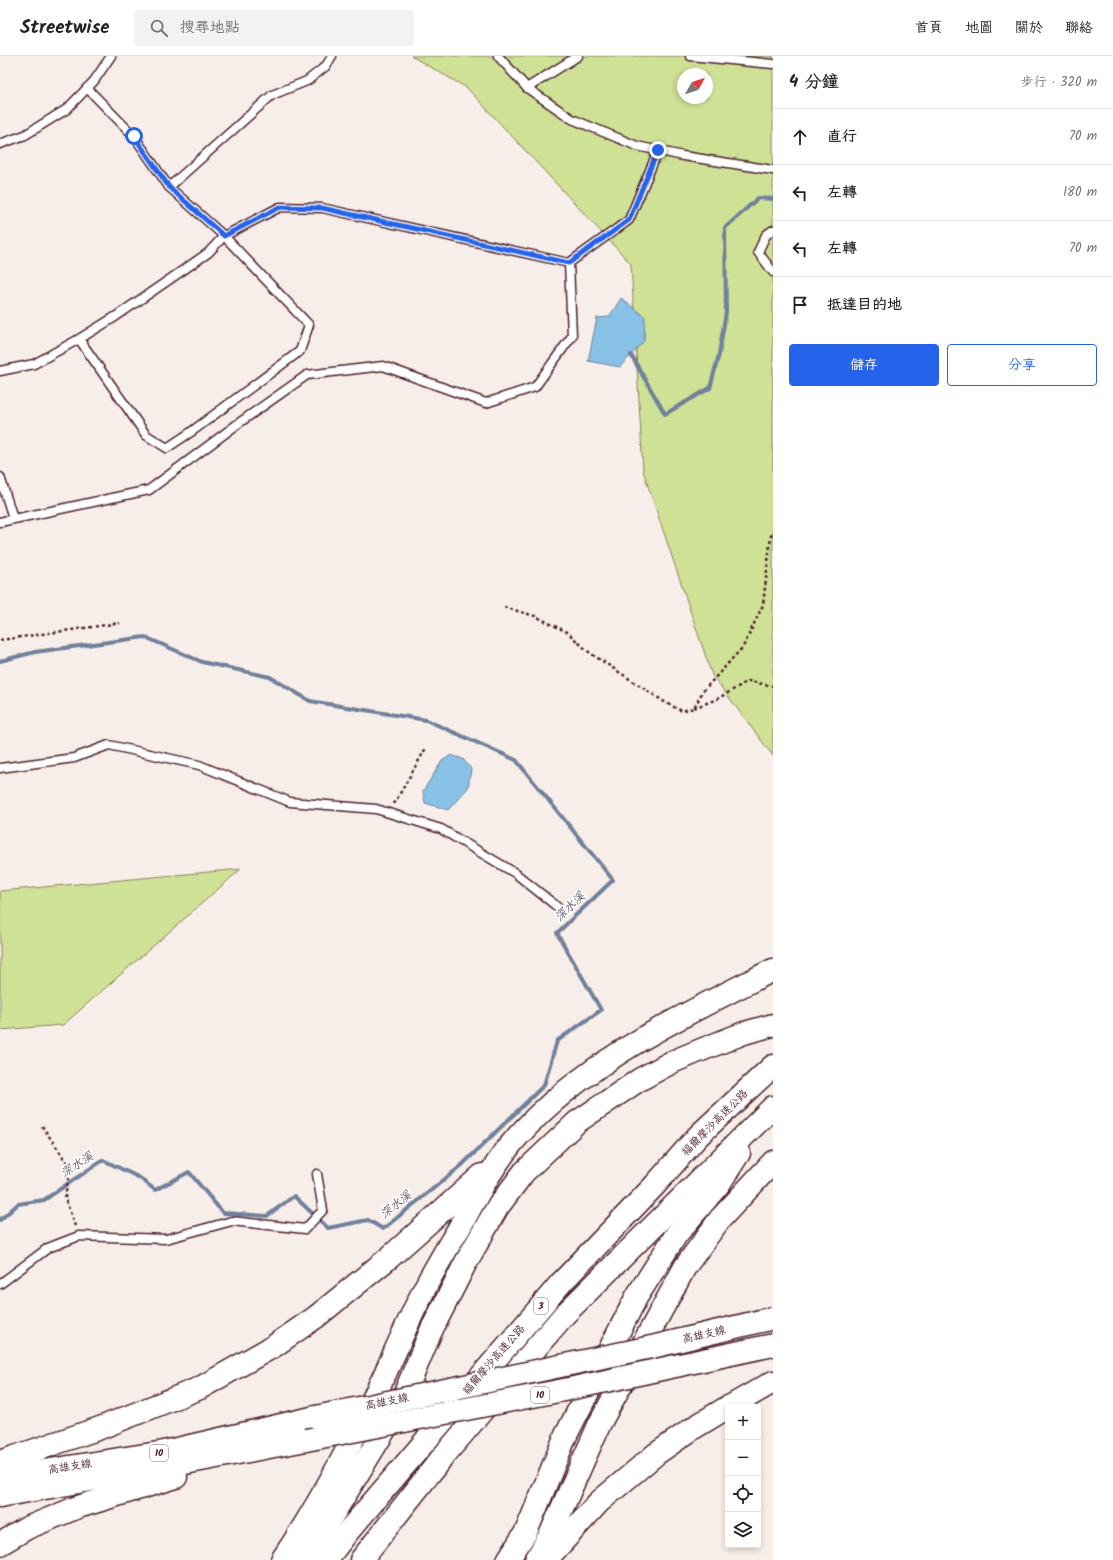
<!DOCTYPE html>
<html lang="zh-TW">
<head>
<meta charset="utf-8">
<style>
	:root { --surface:#fff; --page:#f2f2f2; --text:#202124; --muted:#757577; --line:#e0e0e0; --accent:#2563eb }
	body { margin:0; font-family:Kalam,"LXGW WenKai TC",sans-serif; background:var(--page); color:var(--text) }
	.controls { position:absolute; right:12px; bottom:12px; display:grid; overflow:hidden; border-radius:4px; box-shadow:0 2px 6px #0003 }
	.controls button { width:36px; height:36px; display:grid; place-items:center; padding:0; border:0; border-bottom:1px solid var(--line); background:var(--surface); color:var(--text); font:20px sans-serif }
	.compass { position:absolute; left:677px; top:12px; width:36px; height:36px; border-radius:50%; background:var(--surface); box-shadow:0 2px 6px #0003; rotate:51deg }
	.stop { position:absolute; width:12px; height:12px; margin:-9px; border:3px solid #2563eb; border-radius:50%; background:#fff }
	.stop.end { background:#2563eb; border-color:#fff; box-shadow:0 1px 4px #0008 }
	.list { margin:0; padding:0; list-style:none }
	h2 { display:flex; justify-content:space-between; align-items:center; height:52px; margin:0; padding:0 16px; font-size:17px }
	h2 small { font-size:13px; font-weight:400; color:var(--muted) }
	.list li { display:grid; grid-template-columns:26px 1fr auto; gap:12px; align-items:center; box-sizing:border-box; height:56px; padding:0 16px; border-top:1px solid var(--line) }
	.list b { display:block; font-size:15px; white-space:nowrap }
	.list em { font-size:13px; font-style:normal; color:var(--muted) }
	.actions { display:flex; gap:8px; padding:12px 16px }
	.actions a { flex:1; padding:9px 0; border:1px solid var(--accent); border-radius:4px; text-align:center; font-size:14px; color:var(--accent) }
	.actions .main { background:var(--accent); color:#fff }
	.icon { flex:none; width:22px; height:22px; fill:none; stroke:currentColor; stroke-width:2; stroke-linecap:round; stroke-linejoin:round }
	.map { position:relative; flex:none; width:773px; height:1504px; overflow:hidden }
	header { display:flex; align-items:center; gap:24px; box-sizing:border-box; height:56px; padding:0 20px; background:var(--surface); border-bottom:1px solid var(--line) }
	header strong { font-size:19px }
	nav { display:flex; gap:22px; margin-inline-start:auto; font-size:14px }
	.search { width:280px; height:36px; background:var(--page); display:flex; align-items:center; gap:10px; box-sizing:border-box; padding:0 14px; border-radius:4px; color:var(--muted); font-size:15px }
	main { display:flex }
	aside { flex:1; background:var(--surface) }
	.map>svg:first-child { display:block }
	.green { fill:#cfe195; stroke:#8c8060; fill-rule:evenodd }
	.water { fill:#88c1e6; stroke:#6f809b }
	.lines { fill:none; stroke-linecap:round; stroke-linejoin:round }
	.stream { stroke:#6f809b; stroke-width:4 }
	.service-casing { stroke:#4a1f2b; stroke-width:11 }
	.motorway-casing { stroke:#4a1f2b; stroke-width:25 }
	.path { stroke:#4a1f2b; stroke-width:2.5; stroke-dasharray:3 3; stroke-linecap:butt }
	.service { stroke:#fff; stroke-width:8 }
	.motorway { stroke:#fff; stroke-width:22 }
	.motorway-bridge-casing { stroke:#4a1f2b; stroke-width:25; stroke-linecap:butt }
	.motorway-bridge { stroke:#fff; stroke-width:22 }
	.route { stroke:#2563eb; stroke-width:5 }
	.labels { text-anchor:middle; dominant-baseline:central; stroke-width:3.5; stroke-linejoin:round; paint-order:stroke }
	.shield { fill:#fff; stroke:#80626b; stroke-width:1 }
	.shield-label { font-size:10px; font-weight:bold; fill:#4a1f2b }
	.street-label { font-size:11px; fill:#4a1f2b; stroke:#fff }
	.water-label { font-size:12px; font-style:italic; fill:#60586c; stroke:#fff }
</style>
</head>
<body>
<header>
<strong>Streetwise</strong>
<div class="search"><svg class="icon" aria-label="search" viewBox="0 0 24 24"><circle cx="10" cy="10" r="6"/><path d="M15 15l6 6"/></svg>搜尋地點</div>
<nav><a>首頁</a><a>地圖</a><a>關於</a><a>聯絡</a></nav>
</header>
<main>
<div class="map">
<svg width="773" height="1504" viewBox="0 0 773 1504">
	<rect width="100%" height="100%" fill="#f8eee9"/>
	<filter id="ink" filterUnits="userSpaceOnUse"><feTurbulence type="fractalNoise" baseFrequency=".025" numOctaves="2"/><feDisplacementMap in="SourceGraphic" scale="8" xChannelSelector="R" yChannelSelector="G"/><feConvolveMatrix kernelMatrix="1 2 1 2 8 2 1 2 1" color-interpolation-filters="sRGB"/></filter>
	<g filter="url(#ink)">
		<g class="green">
			<path d="M411 0H773V700L712 619 643 415 631 208 467 32ZM683 18H707V42H683Z"/>
			<path d="M241 813 63 969 0 974V835Z"/>
		</g>
		<g class="water">
			<path d="M621 242 645 261 644 285 620 311 588 305 597 262 609 261Z"/>
			<path d="M451 699 463 703 471 713 468 732 448 754 425 747 423 735 442 705Z"/>
		</g>
		<g class="lines">
			<g class="stream">
				<path d="M631 299 665 358 710 332 719 298 726 256 725 172 758 142 773 143"/>
				<path d="M0 605 35 596 145 581 202 606 270 621 310 645 426 664 516 704 613 824 557 877 601 954 557 985 544 1029 461 1110 383 1173 368 1164 328 1172 294 1140 267 1160 223 1157 189 1116 155 1134 140 1122 103 1104 44 1144 18 1148 0 1164"/>
			</g>
			<defs>
				<g id="service">
					<path d="M498 0 527 32 572 63 637 90 683 100 773 114"/>
					<path d="M690 0 773 8"/>
					<path d="M87 32 134 80 169 131 224 180 280 151 322 152 569 207"/>
					<path d="M527 32 578 0"/>
					<path d="M0 88 25 79 67 53 94 25 111 0"/>
					<path d="M169 131 272 39 307 25 326 10 332 0"/>
					<path d="M773 174 766 179 758 196 773 216"/>
					<path d="M0 315 34 308 79 283 115 261 208 197 224 180 309 269 300 295 191 376 167 392 146 379 79 283"/>
					<path d="M0 421 13 462"/>
					<path d="M0 466 149 434 239 367 307 319 383 310 486 347 535 331 572 280 569 207 629 164 658 95"/>
					<path d="M0 712 74 702 109 689 199 709 290 746 376 753 441 773 515 817 560 853"/>
					<path d="M0 1228 48 1192 79 1180 166 1183 232 1165 305 1173 323 1154 317 1118"/>
				</g>
				<g id="motorway">
					<path d="M729 1351 773 1326"/>
					<path d="M0 1406 100 1372 200 1332 274 1290 316 1261 390 1201 482 1119"/>
					<path d="M0 1420 37 1416 164 1396 316 1361"/>
					<path d="M0 1440 159 1412 306 1384"/>
					<path d="M0 1488 27 1472 78 1451 176 1421"/>
					<path d="M282 1504C321 1446 354 1383 384 1320 399 1287 413 1254 430 1222 439 1206 448 1190 458 1174 476 1142 493 1108 518 1080 585 1005 684 959 773 914"/>
					<path d="M305 1504 400 1349 431 1275 465 1208 497 1152 524 1116 577 1066 639 1024 672 1006 701 994 744 977 773 969"/>
					<path d="M326 1504 350 1473 561 1227 655 1129 698 1080 773 1010"/>
					<path d="M361 1504 441 1403 564 1259 773 1051"/>
					<path d="M508 1504 526 1476 566 1379 637 1240 676 1179 719 1128 739 1097"/>
					<path d="M536 1504 551 1477 600 1367 685 1211 720 1163 773 1106"/>
					<path d="M546 1504 599 1446 656 1398 695 1371 728 1351"/>
				</g>
			</defs>
			<use href="#service" class="service-casing"/>
			<use href="#motorway" class="motorway-casing"/>
			<g class="path">
				<path d="M504 551 535 560 567 576 590 597 666 647 682 655 694 652 703 635 743 591 763 549 771 480 773 477"/>
				<path d="M0 584 120 567"/>
				<path d="M694 652 717 643 748 625 773 630"/>
				<path d="M394 748 426 692"/>
				<path d="M42 1070 70 1111 65 1142 75 1170"/>
			</g>
			<use href="#service" class="service"/>
			<use href="#motorway" class="motorway"/>
			<defs>
				<g id="motorway-bridge">
					<path d="M316 1361 656 1290 773 1262"/>
					<path d="M306 1384 569 1333 773 1289"/>
				</g>
			</defs>
			<use href="#motorway-bridge" class="motorway-bridge-casing"/>
			<use href="#motorway-bridge" class="motorway-bridge"/>
		</g>
	</g>
	<g class="lines" filter="url(#ink)">
		<path class="route" d="M134 80 169 131 224 180 280 151 322 152 569 207 629 164 658 94"/>
	</g>
	<g class="labels">
		<g class="shield">
			<rect x="534" y="1242" width="14" height="16" rx="3"/>
			<rect x="531" y="1331" width="18" height="16" rx="3"/>
			<rect x="150" y="1389" width="18" height="16" rx="3"/>
		</g>
		<g class="shield-label">
			<text x="541" y="1250">3</text>
			<text x="540" y="1339">10</text>
			<text x="159" y="1397">10</text>
		</g>
		<g class="street-label">
			<text transform="translate(715 1067) rotate(-45)">福爾摩沙高速公路</text>
			<text transform="translate(704 1279) rotate(-13)">高雄支線</text>
			<text transform="translate(494 1304) rotate(-49)">福爾摩沙高速公路</text>
			<text transform="translate(387 1346) rotate(-12)">高雄支線</text>
			<text transform="translate(70 1411) rotate(-9)">高雄支線</text>
		</g>
		<g class="water-label">
			<text transform="translate(570 851) rotate(-44)">深水溪</text>
			<text transform="translate(77 1109) rotate(-34)">深水溪</text>
			<text transform="translate(396 1149) rotate(-39)">深水溪</text>
		</g>
	</g>
</svg>
<div class="controls">
<button>+</button>
<button>−</button>
<button><svg class="icon" aria-label="locate" viewBox="0 0 24 24"><circle cx="12" cy="12" r="6"/><path d="M12 2v4M12 18v4M2 12h4M18 12h4"/></svg></button>
<button><svg class="icon" aria-label="layers" viewBox="0 0 24 24"><path d="M12 4l9 5-9 5-9-5zM3 14l9 5 9-5"/></svg></button>
</div>
<svg class="compass" viewBox="-18 -18 36 36"><path d="M0-13l5 13h-10z" fill="#e53935"/><path d="M0 13l5-13h-10z" fill="#757577"/></svg>
<div class="stop" style="left:134px;top:80px"></div>
<div class="stop end" style="left:658px;top:94px"></div>
</div>
<aside>
<h2>4 分鐘<small>步行 · 320 m</small></h2>
<ul class="list">
<li><svg class="icon" aria-label="ahead" viewBox="0 0 24 24"><path d="M12 20V5M6 11l6-6 6 6"/></svg><div><b>直行</b></div><em>70 m</em></li>
<li><svg class="icon" aria-label="left" viewBox="0 0 24 24"><path d="M17 20v-9H6M10 6l-5 5 5 5"/></svg><div><b>左轉</b></div><em>180 m</em></li>
<li><svg class="icon" aria-label="left" viewBox="0 0 24 24"><path d="M17 20v-9H6M10 6l-5 5 5 5"/></svg><div><b>左轉</b></div><em>70 m</em></li>
<li><svg class="icon" aria-label="arrive" viewBox="0 0 24 24"><path d="M6 21V4h12l-3 4 3 4H6"/></svg><div><b>抵達目的地</b></div></li>
</ul>
<div class="actions"><a class="main">儲存</a><a>分享</a></div>
</aside>
</main>
</body>
</html>
